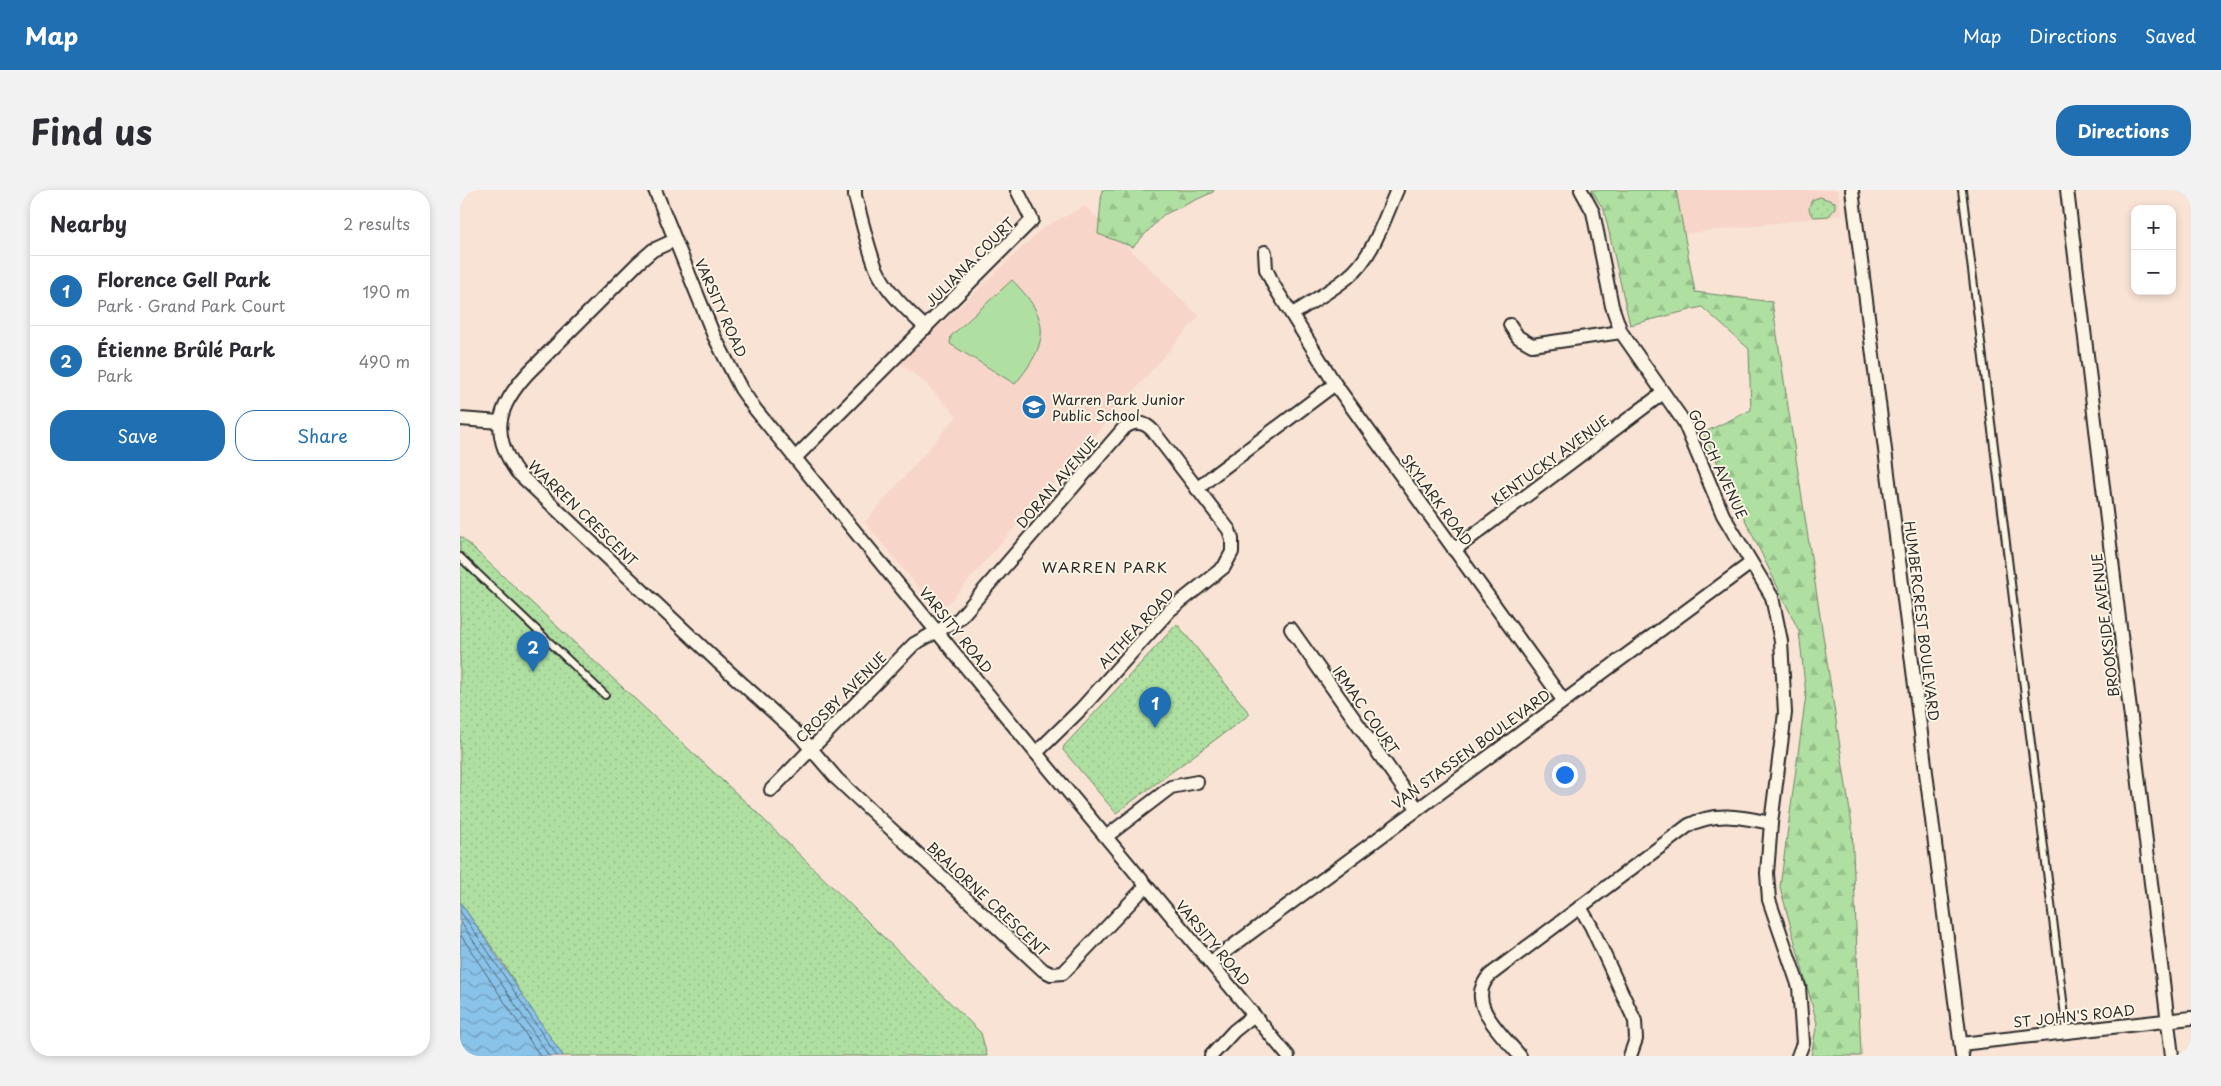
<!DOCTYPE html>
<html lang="en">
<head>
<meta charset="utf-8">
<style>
	:root { --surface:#fff; --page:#f2f2f3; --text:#2b2b33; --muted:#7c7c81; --line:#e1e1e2; --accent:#1f6fb2 }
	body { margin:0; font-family:"Playpen Sans",sans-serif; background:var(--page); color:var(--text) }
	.controls { position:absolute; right:15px; top:15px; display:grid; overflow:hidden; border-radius:10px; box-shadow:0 2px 8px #0003 }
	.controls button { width:45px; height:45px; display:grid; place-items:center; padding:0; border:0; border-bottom:1px solid var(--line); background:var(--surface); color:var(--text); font:25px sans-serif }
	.you { position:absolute; left:1104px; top:584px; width:18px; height:18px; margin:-12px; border:4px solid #fff; border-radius:50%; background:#1a73e8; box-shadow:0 0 0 8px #1a73e833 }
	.badge { display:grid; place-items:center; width:32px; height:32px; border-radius:50%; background:var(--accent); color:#fff; font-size:16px; font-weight:700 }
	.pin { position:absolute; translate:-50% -41px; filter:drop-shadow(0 1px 2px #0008) }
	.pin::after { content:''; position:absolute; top:26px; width:18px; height:15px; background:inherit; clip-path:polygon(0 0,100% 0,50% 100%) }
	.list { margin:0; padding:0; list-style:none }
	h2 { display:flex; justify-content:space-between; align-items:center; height:65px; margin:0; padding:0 20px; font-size:21px }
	h2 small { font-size:16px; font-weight:400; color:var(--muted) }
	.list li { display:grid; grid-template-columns:32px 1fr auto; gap:15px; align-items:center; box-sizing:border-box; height:70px; padding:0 20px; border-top:1px solid var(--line) }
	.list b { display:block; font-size:19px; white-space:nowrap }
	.list p { margin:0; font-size:16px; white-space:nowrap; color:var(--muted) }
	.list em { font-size:16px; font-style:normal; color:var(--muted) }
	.actions { display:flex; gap:10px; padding:15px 20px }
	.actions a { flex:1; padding:11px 0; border:1px solid var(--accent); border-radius:20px; text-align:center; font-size:18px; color:var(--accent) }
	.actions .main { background:var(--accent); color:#fff }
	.map { position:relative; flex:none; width:1731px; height:866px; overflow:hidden; border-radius:20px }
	header { display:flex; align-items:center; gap:30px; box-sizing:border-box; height:70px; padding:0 25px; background:var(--accent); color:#fff }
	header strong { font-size:24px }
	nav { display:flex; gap:28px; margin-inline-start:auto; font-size:18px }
	.intro { display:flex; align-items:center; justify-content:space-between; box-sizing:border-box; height:120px; padding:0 30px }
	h1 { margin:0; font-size:35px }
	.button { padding:12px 22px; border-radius:20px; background:var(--accent); color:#fff; font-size:18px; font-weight:700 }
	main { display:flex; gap:30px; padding:0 30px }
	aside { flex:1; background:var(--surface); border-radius:20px; box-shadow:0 2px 8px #0003 }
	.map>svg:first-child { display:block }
	.built { fill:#f7d6c9 }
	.green { fill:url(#green-dots); stroke:#6d8666 }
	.forest { fill:url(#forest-firs); stroke:#6d8666 }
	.pitch { fill:#afe0a1; stroke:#6d8666 }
	.water { fill:url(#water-waves); stroke:#64869d }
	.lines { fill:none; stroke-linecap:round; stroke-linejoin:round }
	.shore { stroke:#516877; stroke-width:1 }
	.service-casing { stroke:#2b2b2b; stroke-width:10 }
	.minor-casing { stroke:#2b2b2b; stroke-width:16 }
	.service { stroke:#fcf5e5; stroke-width:6 }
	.minor { stroke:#fcf5e5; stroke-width:12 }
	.labels { text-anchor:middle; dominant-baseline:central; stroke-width:4; stroke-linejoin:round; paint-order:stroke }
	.street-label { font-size:14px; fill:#2b2b2b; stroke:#fcf5e5 }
	.poi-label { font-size:14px; fill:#2b2b2b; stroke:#fcf5e5; text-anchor:start }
	.neighbourhood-label { font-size:15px; letter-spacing:1px; fill:#2b2b2b; stroke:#fcf5e5 }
</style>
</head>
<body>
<header>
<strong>Map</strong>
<nav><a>Map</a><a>Directions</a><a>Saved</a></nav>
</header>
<div class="intro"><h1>Find us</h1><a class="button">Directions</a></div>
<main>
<aside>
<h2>Nearby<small>2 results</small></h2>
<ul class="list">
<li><span class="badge">1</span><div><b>Florence Gell Park</b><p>Park · Grand Park Court</p></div><em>190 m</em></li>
<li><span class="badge">2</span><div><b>Étienne Brûlé Park</b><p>Park</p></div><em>490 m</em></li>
</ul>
<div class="actions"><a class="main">Save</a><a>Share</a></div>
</aside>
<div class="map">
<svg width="1731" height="866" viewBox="0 0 1731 866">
	<defs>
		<pattern id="green-dots" width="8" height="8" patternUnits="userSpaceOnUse" patternTransform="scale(1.25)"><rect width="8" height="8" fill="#afe0a1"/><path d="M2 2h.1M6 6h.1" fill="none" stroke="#97c08b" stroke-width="1.8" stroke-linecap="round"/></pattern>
		<pattern id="forest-firs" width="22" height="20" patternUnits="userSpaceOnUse" patternTransform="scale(1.25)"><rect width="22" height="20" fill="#afe0a1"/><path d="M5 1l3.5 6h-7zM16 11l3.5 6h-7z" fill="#97c08b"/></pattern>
		<pattern id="water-waves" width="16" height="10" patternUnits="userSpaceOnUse" patternTransform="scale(1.25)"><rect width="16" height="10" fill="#8ac3e9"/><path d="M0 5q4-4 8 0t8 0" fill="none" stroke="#719fbd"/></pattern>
	</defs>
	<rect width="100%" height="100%" fill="#f9e3d4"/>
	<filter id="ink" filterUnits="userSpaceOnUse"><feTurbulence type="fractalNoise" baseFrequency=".02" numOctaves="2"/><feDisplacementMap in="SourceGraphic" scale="10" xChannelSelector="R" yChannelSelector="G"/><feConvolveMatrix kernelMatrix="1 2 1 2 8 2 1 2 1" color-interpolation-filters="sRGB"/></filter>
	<g filter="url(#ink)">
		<g class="built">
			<path d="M1216 0H1378L1382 25 1223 44Z"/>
			<path d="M625 16 739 126 488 414 474 416 405 332 497 226 465 193 440 173 584 37Z"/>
		</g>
		<g class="green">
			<path d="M1360 7 1375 12V18L1369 26 1354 27C1348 22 1348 17 1352 10Z"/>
			<path d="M0 346 293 619 521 843 527 866H103L69 816 41 770 0 712Z"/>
			<path d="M717 434 790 524 656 623 603 560 604 556Z"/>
		</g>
		<g class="forest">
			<path d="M642 0H754L753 2 703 25 673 57 638 44Z"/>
			<path d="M1131 0H1216L1235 102 1312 112 1392 635 1401 866H1351L1357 833 1320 697 1346 505 1339 441 1243 243 1291 220 1289 159 1242 117 1170 135 1144 20Z"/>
		</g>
		<path class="pitch" d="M552 90C591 129 590 152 555 194L490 154 491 146Z"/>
		<path class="water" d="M0 712C36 763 68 815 103 866H0Z"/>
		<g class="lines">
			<g class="shore">
				<path d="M0 721C34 768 64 818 97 866"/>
				<path d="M0 731C31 776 59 822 89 866"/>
				<path d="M0 744 80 866"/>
			</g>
			<defs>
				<g id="service">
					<path d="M1502 0 1607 842"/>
					<path d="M0 367 145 505"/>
				</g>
				<g id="minor">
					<path d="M195 0 254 146 281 199 295 219 576 563 828 866"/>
					<path d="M395 0V6C402 30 407 55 416 78 426 101 448 121 466 138"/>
					<path d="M1121 0 1133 22 1152 116 1161 142 1224 232 1263 325 1312 407 1321 451 1325 523 1311 633 1307 683 1309 710 1339 797 1343 853 1338 866"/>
					<path d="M1392 0 1502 866"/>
					<path d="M1607 0 1712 866"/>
					<path d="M215 50 193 60 178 73 68 183C37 217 30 243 57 282L257 471 340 546 377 589 583 780 591 784 603 783 686 696"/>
					<path d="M805 62 806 79 814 96 875 194 1103 510"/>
					<path d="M833 124C851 112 871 101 888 87 913 67 924 29 937 0"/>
					<path d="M1050 135 1058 147 1072 155 1161 142"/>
					<path d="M0 229 40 232"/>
					<path d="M336 267 572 30 557 0"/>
					<path d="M737 299 754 285 875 194"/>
					<path d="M994 360 1203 203"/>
					<path d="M831 439 957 618"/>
					<path d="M311 600 454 454 499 429 664 238C674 230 685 232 693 241L769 340 772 349V362L764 377 710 420 621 519 576 563"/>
					<path d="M647 646 711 597 737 592"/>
					<path d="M1120 717 1131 736 1175 831 1176 849 1170 866"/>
					<path d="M751 772 1291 373"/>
					<path d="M1501 854 1731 828"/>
					<path d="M751 866 774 841 794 825"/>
					<path d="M1060 866C1043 845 1003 812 1030 785L1229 635C1257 621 1281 627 1311 633"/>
				</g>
			</defs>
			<use href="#service" class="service-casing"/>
			<use href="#minor" class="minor-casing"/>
			<use href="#service" class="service"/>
			<use href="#minor" class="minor"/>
		</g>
	</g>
	<defs>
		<symbol id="school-disc" viewBox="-11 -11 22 22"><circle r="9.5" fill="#1f6fb2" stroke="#fcf5e5"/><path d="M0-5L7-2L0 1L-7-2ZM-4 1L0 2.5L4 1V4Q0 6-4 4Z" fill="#fff"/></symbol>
	</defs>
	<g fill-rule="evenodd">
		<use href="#school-disc" x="560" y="203" width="28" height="28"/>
	</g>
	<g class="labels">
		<g class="street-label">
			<text transform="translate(510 72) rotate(-45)">JULIANA COURT</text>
			<text transform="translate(261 118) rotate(66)">VARSITY ROAD</text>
			<text transform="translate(1090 270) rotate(-36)">KENTUCKY AVENUE</text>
			<text transform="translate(1258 274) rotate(65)">GOOCH AVENUE</text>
			<text transform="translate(597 292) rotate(-49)">DORAN AVENUE</text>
			<text transform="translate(977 310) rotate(54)">SKYLARK ROAD</text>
			<text transform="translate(123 323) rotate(44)">WARREN CRESCENT</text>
			<text transform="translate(1462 431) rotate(83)">HUMBERCREST BOULEVARD</text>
			<text transform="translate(1645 435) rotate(-97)">BROOKSIDE AVENUE</text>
			<text transform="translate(676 438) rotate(-47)">ALTHEA ROAD</text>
			<text transform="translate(496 440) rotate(51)">VARSITY ROAD</text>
			<text transform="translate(381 507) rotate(-45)">CROSBY AVENUE</text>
			<text transform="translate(906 520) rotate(55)">IRMAC COURT</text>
			<text transform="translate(1011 559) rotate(-36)">VAN STASSEN BOULEVARD</text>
			<text transform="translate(528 709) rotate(43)">BRALORNE CRESCENT</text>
			<text transform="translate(753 753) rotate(50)">VARSITY ROAD</text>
			<text transform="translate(1614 826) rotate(-6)">ST JOHN'S ROAD</text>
		</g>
		<g class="poi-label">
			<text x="592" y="209">Warren Park Junior<tspan x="592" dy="16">Public School</tspan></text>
		</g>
		<g class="neighbourhood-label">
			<text x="645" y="376">WARREN PARK</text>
		</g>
	</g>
</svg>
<div class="controls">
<button>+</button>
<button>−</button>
</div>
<div class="you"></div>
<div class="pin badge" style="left:695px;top:538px">1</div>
<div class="pin badge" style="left:73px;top:482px">2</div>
</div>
</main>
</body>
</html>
